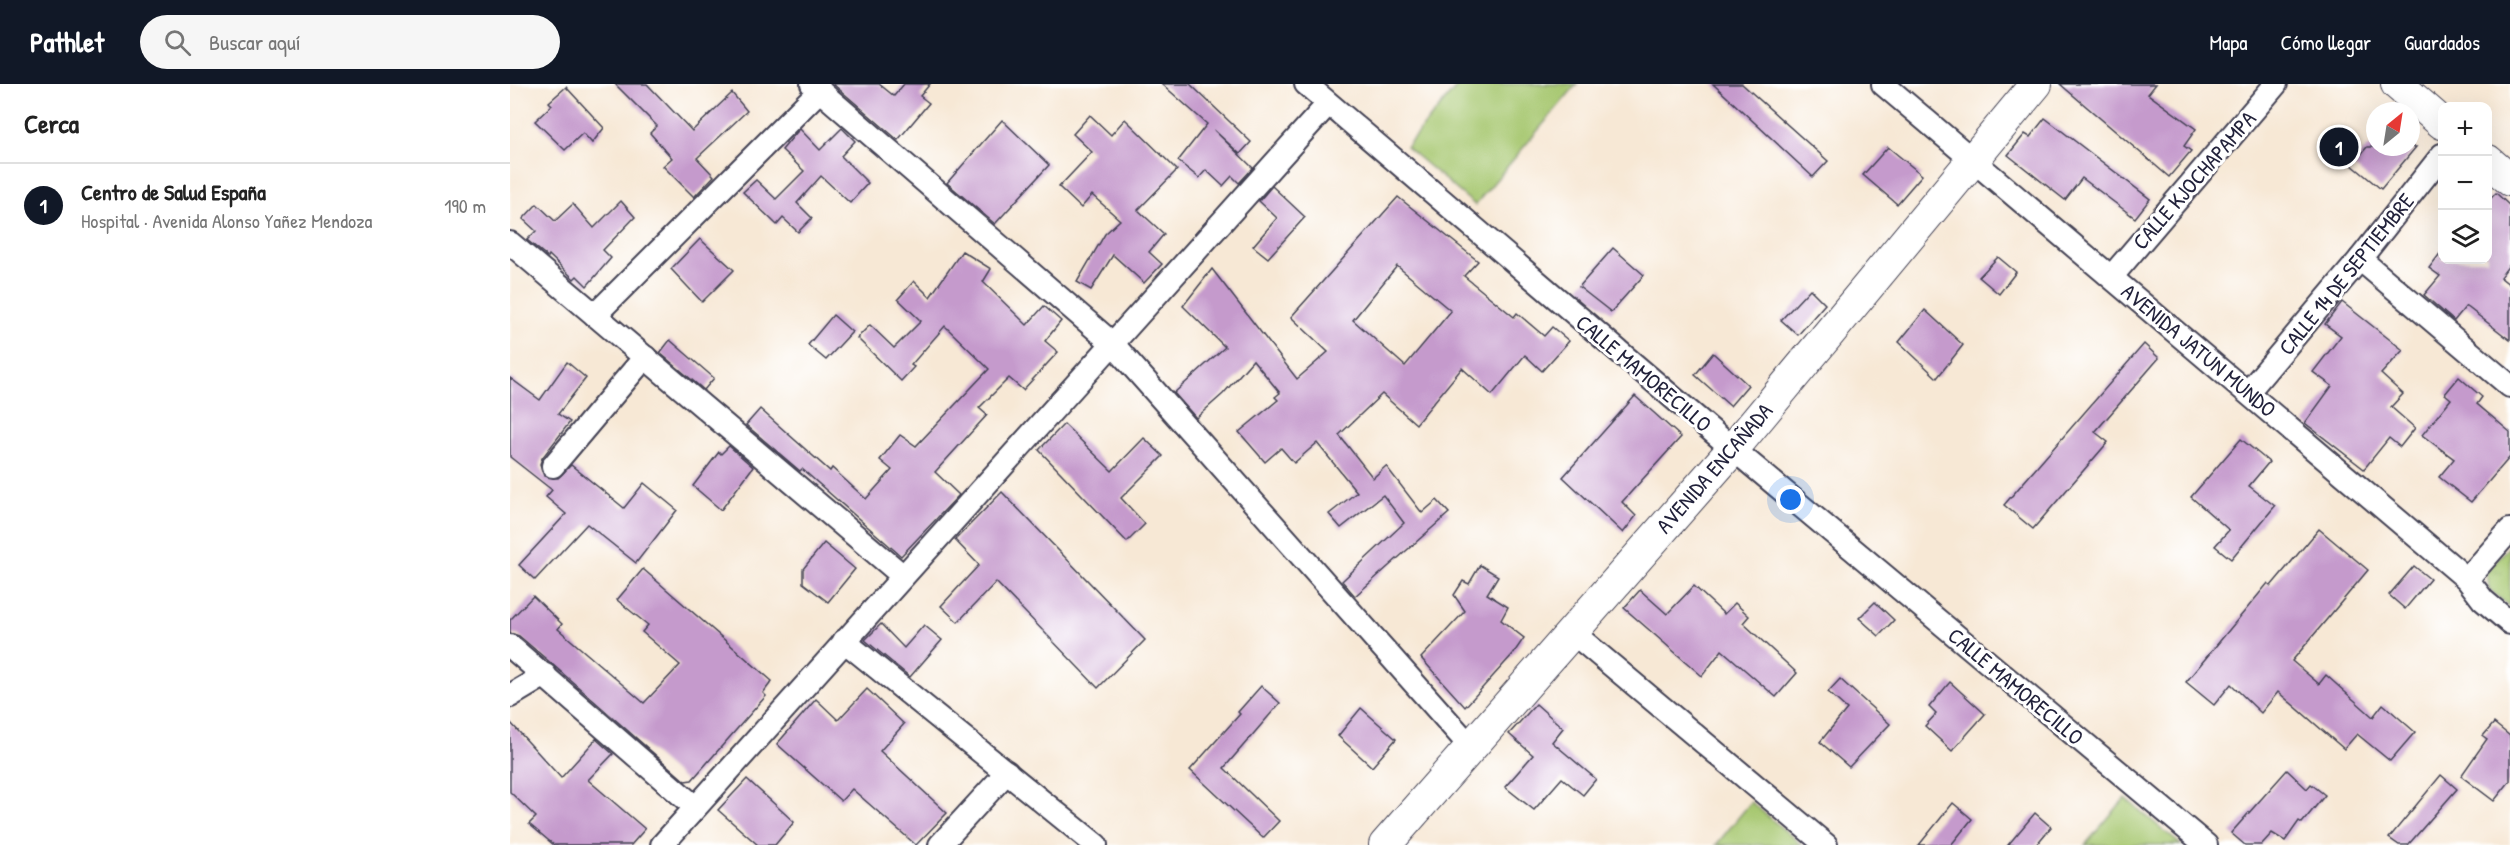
<!DOCTYPE html>
<html lang="es">
<head>
<meta charset="utf-8">
<style>
	:root { --surface:#fff; --page:#f6f6f6; --text:#222; --muted:#767676; --line:#e0e0e0; --accent:#111827 }
	body { margin:0; font-family:"Patrick Hand",sans-serif; background:var(--page); color:var(--text) }
	.controls { position:absolute; right:18px; top:18px; display:grid; overflow:hidden; border-radius:12px; box-shadow:0 6px 24px #0002 }
	.controls button { width:54px; height:54px; display:grid; place-items:center; padding:0; border:0; border-bottom:2px solid var(--line); background:var(--surface); color:var(--text); font:30px sans-serif }
	.compass { position:absolute; left:1856px; top:18px; width:54px; height:54px; border-radius:50%; background:var(--surface); box-shadow:0 6px 24px #0002; rotate:30deg }
	.you { position:absolute; left:1281px; top:416px; width:21px; height:21px; margin:-15px; border:4px solid #fff; border-radius:50%; background:#1a73e8; box-shadow:0 0 0 9px #1a73e833 }
	.badge { display:grid; place-items:center; width:39px; height:39px; border-radius:50%; background:var(--accent); color:#fff; font-size:20px; font-weight:700 }
	.pin { position:absolute; translate:-50% -50%; border:3px solid #fff; box-shadow:0 2px 6px #0006 }
	.list { margin:0; padding:0; list-style:none }
	h2 { display:flex; justify-content:space-between; align-items:center; height:78px; margin:0; padding:0 24px; font-size:26px }
	h2 small { font-size:20px; font-weight:400; color:var(--muted) }
	.list li { display:grid; grid-template-columns:39px 1fr auto; gap:18px; align-items:center; box-sizing:border-box; height:84px; padding:0 24px; border-top:2px solid var(--line) }
	.list b { display:block; font-size:22px; white-space:nowrap }
	.list p { margin:0; font-size:20px; white-space:nowrap; color:var(--muted) }
	.list em { font-size:20px; font-style:normal; color:var(--muted) }
	.icon { flex:none; width:33px; height:33px; fill:none; stroke:currentColor; stroke-width:2; stroke-linecap:round; stroke-linejoin:round }
	.map { position:relative; flex:none; width:2000px; height:761px; overflow:hidden }
	header { display:flex; align-items:center; gap:36px; box-sizing:border-box; height:84px; padding:0 30px; background:var(--accent); color:#fff }
	header strong { font-size:28px }
	nav { display:flex; gap:33px; margin-inline-start:auto; font-size:21px }
	.search { width:420px; height:54px; background:var(--page); display:flex; align-items:center; gap:15px; box-sizing:border-box; padding:0 21px; border-radius:33px; color:var(--muted); font-size:22px }
	main { display:flex }
	aside { flex:1; background:var(--surface) }
	.map>svg:first-child { display:block }
	.green { fill:#a7c871; stroke:#647556; stroke-width:1.5 }
	.park { fill:url(#park-tufts); stroke:#647556; stroke-width:1.5 }
	.building { fill:#c59acc; fill-rule:evenodd }
	.lines { fill:none; stroke-linecap:round; stroke-linejoin:round }
	.street-casing { stroke:#424052; stroke-width:26 }
	.secondary-casing { stroke:#424052; stroke-width:34 }
	.street { stroke:#fff; stroke-width:22 }
	.secondary { stroke:#fff; stroke-width:32 }
	.labels { text-anchor:middle; dominant-baseline:central; stroke-width:6; stroke-linejoin:round; paint-order:stroke }
	.street-label { font-size:22px; fill:#22223b; stroke:#fff }
</style>
</head>
<body>
<header>
<strong>Pathlet</strong>
<div class="search"><svg class="icon" aria-label="search" viewBox="0 0 24 24"><circle cx="10" cy="10" r="6"/><path d="M15 15l6 6"/></svg>Buscar aquí</div>
<nav><a>Mapa</a><a>Cómo llegar</a><a>Guardados</a></nav>
</header>
<main>
<aside>
<h2>Cerca<small></small></h2>
<ul class="list">
<li><span class="badge">1</span><div><b>Centro de Salud España</b><p>Hospital · Avenida Alonso Yañez Mendoza</p></div><em>190 m</em></li>
</ul>
</aside>
<div class="map">
<svg width="2000" height="761" viewBox="0 0 2000 761">
	<defs>
		<pattern id="park-tufts" width="24" height="20" patternUnits="userSpaceOnUse" patternTransform="scale(1.5)"><rect width="24" height="20" fill="#a7c871"/><path d="M3 7l-1-3M5 7V3M7 7l1-3M15 17l-1-3M17 17v-4M19 17l1-3" fill="none" stroke="#8fac63"/></pattern>
	</defs>
	<rect width="100%" height="100%" fill="#fff"/>
	<filter id="ink" filterUnits="userSpaceOnUse"><feTurbulence type="fractalNoise" baseFrequency=".0167" numOctaves="2"/><feDisplacementMap in="SourceGraphic" scale="12" xChannelSelector="R" yChannelSelector="G"/><feConvolveMatrix kernelMatrix="1 2 1 2 8 2 1 2 1" color-interpolation-filters="sRGB"/></filter>
	<filter id="wash" filterUnits="userSpaceOnUse"><feTurbulence type="fractalNoise" baseFrequency=".008" numOctaves="4" result="noise"/><feDisplacementMap in="SourceGraphic" scale="24" xChannelSelector="R" yChannelSelector="G"/><feGaussianBlur stdDeviation="1.35" result="paint"/><feColorMatrix in="noise" values="0 0 0 0 0 0 0 0 0 0 0 0 0 0 0 0 0 1.4 0 .05"/><feComposite in="paint" operator="in"/></filter>
	<g filter="url(#wash)">
		<rect width="100%" height="100%" fill="#f7e8d5"/>
		<g class="green">
			<path d="M949 0H1067L965 121 896 63Z"/>
			<path d="M1615 714 1671 761H1575Z"/>
			<path d="M1241 718 1292 761H1206Z"/>
		</g>
		<path class="park" d="M2000 461V523L1979 505 1977 488Z"/>
		<g id="blocks">
			<g class="building">
				<path d="M105 0H137L182 47 222 9 237 27 187 74 204 92 184 113 153 82 162 74 140 49 147 42Z"/>
				<path d="M323 0H369L384 12 394 0H420L410 12 419 19 388 56Z"/>
				<path d="M652 0H680L741 58 730 70 704 46 743 84 729 99 722 92 713 102 696 86 689 94 668 77 697 40Z"/>
				<path d="M1203 0H1232L1318 77 1303 93Z"/>
				<path d="M1550 0H1646L1638 10 1686 45 1674 62 1681 67 1659 93Z"/>
				<path d="M56 3 94 44 82 59 73 49 55 66 25 37 42 21 39 18Z"/>
				<path d="M580 31 601 51 615 35 667 86 628 126 654 150 639 168 652 180 634 199 603 171 581 206 567 198 595 150 610 136 582 111 571 124 549 103 582 68 563 50Z"/>
				<path d="M1535 34 1640 115 1625 134 1572 94 1555 116 1498 71 1515 50 1520 53Z"/>
				<path d="M492 36 539 81 485 140 437 99Z"/>
				<path d="M332 44 345 57 331 72 358 99 340 119 311 92 287 119 302 134 288 148 273 134 267 141 233 108 246 96 266 115 294 87 272 66 286 49 290 45 310 66Z"/>
				<path d="M1378 63 1412 91 1387 120 1353 91Z"/>
				<path d="M1857 63H1906L1871 105 1842 81Z"/>
				<path d="M762 102 795 133 758 174 743 162 767 134 749 117Z"/>
				<path d="M1986 109 2000 122V180L1990 193 2000 201V256L1956 222 1944 237 1914 211 1930 192 1919 184 1932 167V176H1977V118Z"/>
				<path d="M888 113 968 177 954 192 1004 233 1007 229 1034 252 1042 243 1059 257 1032 287 1015 271 982 311 952 284 906 340 872 310 829 351 863 394 876 382 912 429 927 416 939 429 845 512 832 497 894 439 873 411 831 444 819 430 847 408 807 359 784 379 771 364 755 378 729 348 768 316 765 313 770 309 743 276 713 310 686 334 664 309 715 263 673 222 702 185 787 295 818 268 781 233ZM887 182 941 227 895 282 843 236Z"/>
				<path d="M111 117 125 133 93 166 101 174 77 202 67 192 64 195 39 171 38 173 17 156 26 147 13 135 27 120 45 137 63 120 84 144Z"/>
				<path d="M190 155 224 186 192 218 161 185Z"/>
				<path d="M1103 164 1134 191 1101 228 1069 203Z"/>
				<path d="M452 167 481 185 473 198 517 241 534 222 551 237 535 257 548 268 513 306 499 294 469 324 477 331 425 388 449 411 391 472 292 385 290 387 236 341 250 325 320 387 322 384 356 415 382 386 370 376 390 351 406 362 479 285 435 242 401 281 404 283 391 297 347 254 360 241 384 264 411 237 388 215 404 197 420 213Z"/>
				<path d="M1488 173 1506 188 1489 210 1469 193Z"/>
				<path d="M1300 205 1315 220 1288 251 1271 236Z"/>
				<path d="M1832 218 1893 266 1871 290 1893 310 1881 323 1905 344 1890 363 1879 354 1854 385 1795 339 1822 302 1803 288 1831 252 1815 240Z"/>
				<path d="M1415 226 1453 261 1427 294 1389 258Z"/>
				<path d="M323 231 342 248 316 276 298 261Z"/>
				<path d="M160 256 204 294 194 306 150 269Z"/>
				<path d="M1634 260 1649 274 1585 348 1598 358 1523 445 1494 421Z"/>
				<path d="M1203 269 1238 301 1220 322 1185 291Z"/>
				<path d="M57 278 76 294 48 330 60 338 32 374 30 380 34 392 48 394 61 381 114 424 134 399 167 426 126 479 77 440 25 496 9 481 56 430 36 413 42 406 0 373V294L30 316Z"/>
				<path d="M1949 293 1972 313 1967 320 2000 348V373L1961 418 1929 393 1944 375 1912 351 1941 315 1935 310Z"/>
				<path d="M1125 312 1171 353 1112 418 1126 432 1113 449 1053 393Z"/>
				<path d="M554 340 602 387 634 354 653 372 611 414 635 440 617 458 529 366Z"/>
				<path d="M1731 355 1759 378 1739 402 1765 422 1721 475 1705 462 1719 446 1681 413Z"/>
				<path d="M219 362 243 383 211 426 183 402 209 368 211 370Z"/>
				<path d="M492 408 635 556 588 604 486 498 448 538 431 522 469 481 445 456Z"/>
				<path d="M1809 445 1858 486 1782 577 1809 600 1816 591 1863 633 1873 620 1905 648 1880 677 1847 650 1834 665 1768 608 1751 629 1721 600 1704 621 1676 598 1758 499 1761 502Z"/>
				<path d="M314 459 345 485 318 518 293 499V485Z"/>
				<path d="M970 481 988 492 977 510 998 523 991 536 1014 554 1003 570 955 623 911 574 955 527 944 511 953 497 959 500Z"/>
				<path d="M1904 482 1920 495 1895 525 1879 511Z"/>
				<path d="M133 485 262 597 253 609 256 612 182 696 175 697 42 580 9 552 0 549V536L23 512 52 540 48 545 134 619 170 581 132 548 138 541 107 516Z"/>
				<path d="M1184 502 1214 530 1225 519 1239 532 1233 539 1287 589 1266 613 1212 566 1192 592 1114 524 1130 506 1157 530Z"/>
				<path d="M1365 518 1384 536 1369 552 1349 534Z"/>
				<path d="M371 540 394 564 414 541 432 556 400 593 355 556Z"/>
				<path d="M1330 595 1380 640 1339 683 1310 658 1337 625 1318 608Z"/>
				<path d="M1440 598 1475 630 1442 667 1415 642 1426 630 1419 623Z"/>
				<path d="M751 602 770 619 714 684 769 737 753 754 680 686 730 630 728 628Z"/>
				<path d="M357 605 394 640 370 667 437 729 406 761 342 705 331 717 267 660 306 615 328 636Z"/>
				<path d="M1026 620 1053 644 1042 658 1086 695 1073 711 1052 694 1024 726 995 703 1023 671 999 650Z"/>
				<path d="M851 624 886 655 862 683 828 652Z"/>
				<path d="M0 638 51 694 86 655 103 670 78 696 135 745 121 761H44L19 740 26 733 0 708Z"/>
				<path d="M1984 639 2000 652V697L1984 717 1951 692 1977 655 1973 652Z"/>
				<path d="M1777 686 1797 705 1801 700 1815 711 1792 739 1789 737 1775 757 1762 749 1751 761H1735L1721 749Z"/>
				<path d="M1931 691 1947 705 1898 761H1889L1879 754Z"/>
				<path d="M237 695 284 738 265 761H248L208 726Z"/>
				<path d="M1443 719 1462 735 1441 761H1409Z"/>
				<path d="M1525 729 1541 743 1526 761H1498Z"/>
			</g>
		</g>
	</g>
	<g filter="url(#ink)">
		<use href="#blocks" fill-opacity="0" stroke="#424052" stroke-width="1.5"/>
		<g class="lines">
			<defs>
				<g id="street">
					<path d="M302 0 602 259 960 662"/>
					<path d="M796 0 1223 365 1696 761"/>
					<path d="M1373 0 1957 495 1973 516 2000 539"/>
					<path d="M0 159 393 492"/>
					<path d="M1850 175 2000 302"/>
					<path d="M1602 192 1766 0"/>
					<path d="M85 231 310 6"/>
					<path d="M1738 308 1850 175 1932 71"/>
					<path d="M43 382 135 273"/>
					<path d="M1957 495 2000 446"/>
					<path d="M1062 548 1316 761"/>
					<path d="M334 557 586 761"/>
					<path d="M0 562 185 723"/>
					<path d="M0 612 35 591"/>
					<path d="M152 761 818 20"/>
					<path d="M430 761 497 688"/>
				</g>
				<g id="secondary">
					<path d="M1887 0 1932 39"/>
					<path d="M1978 77 2000 96"/>
					<path d="M875 761 1223 365 1526 0"/>
				</g>
			</defs>
			<use href="#street" class="street-casing"/>
			<use href="#secondary" class="secondary-casing"/>
			<use href="#street" class="street"/>
			<use href="#secondary" class="secondary"/>
		</g>
	</g>
	<g class="labels">
		<g class="street-label">
			<text transform="translate(1684 96) rotate(-49)">CALLE KJOCHAPAMPA</text>
			<text transform="translate(1836 190) rotate(-51)">CALLE 14 DE SEPTIEMBRE</text>
			<text transform="translate(1689 266) rotate(40)">AVENIDA JATUN MUNDO</text>
			<text transform="translate(1134 289) rotate(40)">CALLE MAMORECILLO</text>
			<text transform="translate(1204 384) rotate(-49)">AVENIDA ENCAÑADA</text>
			<text transform="translate(1506 602) rotate(40)">CALLE MAMORECILLO</text>
		</g>
	</g>
</svg>
<div class="controls">
<button>+</button>
<button>−</button>
<button><svg class="icon" aria-label="layers" viewBox="0 0 24 24"><path d="M12 4l9 5-9 5-9-5zM3 14l9 5 9-5"/></svg></button>
</div>
<svg class="compass" viewBox="-18 -18 36 36"><path d="M0-13l5 13h-10z" fill="#e53935"/><path d="M0 13l5-13h-10z" fill="#767676"/></svg>
<div class="you"></div>
<div class="pin badge" style="left:1829px;top:63px">1</div>
</div>
</main>
</body>
</html>
